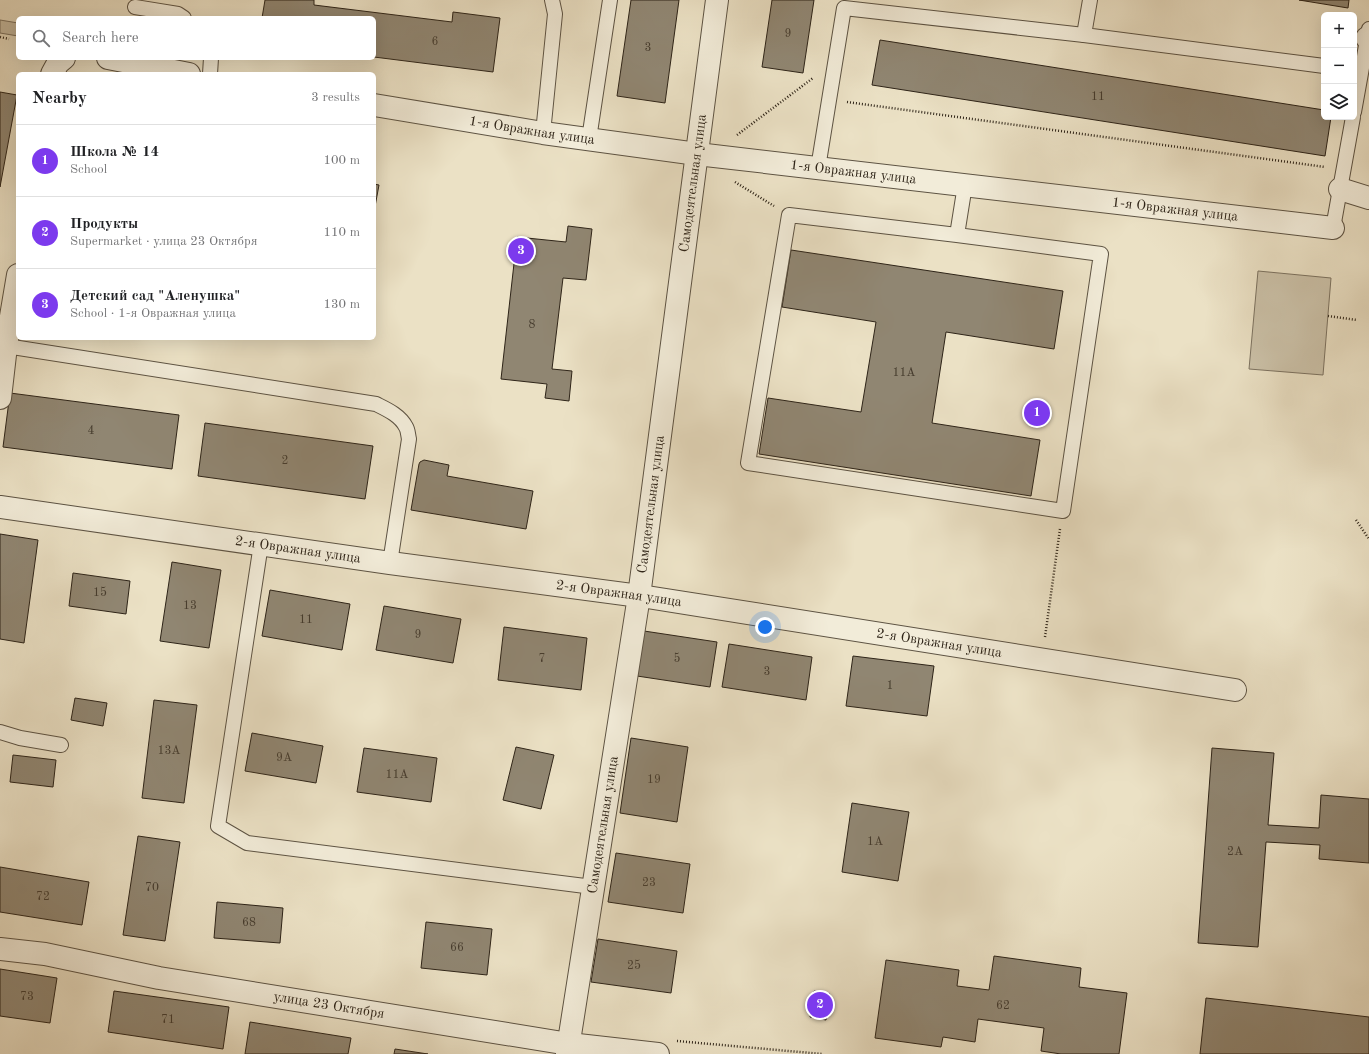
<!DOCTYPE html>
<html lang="en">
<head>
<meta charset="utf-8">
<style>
	:root { --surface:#fff; --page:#f2f2f2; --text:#202124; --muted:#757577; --line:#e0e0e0; --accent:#7c3aed }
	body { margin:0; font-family:"Old Standard TT",serif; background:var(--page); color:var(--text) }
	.controls { position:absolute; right:12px; top:12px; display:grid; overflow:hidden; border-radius:6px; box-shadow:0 4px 16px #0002 }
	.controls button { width:36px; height:36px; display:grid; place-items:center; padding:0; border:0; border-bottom:1px solid var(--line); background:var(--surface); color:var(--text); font:20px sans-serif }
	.you { position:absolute; left:765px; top:627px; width:14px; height:14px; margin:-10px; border:3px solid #fff; border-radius:50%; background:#1a73e8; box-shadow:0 0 0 6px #1a73e833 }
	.badge { display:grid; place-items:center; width:26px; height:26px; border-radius:50%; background:var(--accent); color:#fff; font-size:13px; font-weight:700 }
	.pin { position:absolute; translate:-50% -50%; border:2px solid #fff; box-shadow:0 1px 4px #0006 }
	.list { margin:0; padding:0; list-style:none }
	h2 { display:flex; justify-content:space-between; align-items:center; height:52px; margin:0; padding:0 16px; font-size:17px }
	h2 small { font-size:13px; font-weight:400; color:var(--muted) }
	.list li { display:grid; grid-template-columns:26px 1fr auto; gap:12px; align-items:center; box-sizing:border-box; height:72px; padding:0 16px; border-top:1px solid var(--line) }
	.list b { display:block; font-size:15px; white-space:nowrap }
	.list p { margin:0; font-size:13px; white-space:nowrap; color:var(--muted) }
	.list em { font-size:13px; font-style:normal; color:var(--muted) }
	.icon { flex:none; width:22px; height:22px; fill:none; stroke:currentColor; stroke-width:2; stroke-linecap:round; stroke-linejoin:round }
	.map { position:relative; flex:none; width:1369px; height:1054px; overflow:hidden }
	.search { position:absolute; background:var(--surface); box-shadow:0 4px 16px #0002; left:16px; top:16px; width:360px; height:44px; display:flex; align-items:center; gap:10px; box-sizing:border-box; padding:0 14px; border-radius:6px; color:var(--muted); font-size:15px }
	.panel { position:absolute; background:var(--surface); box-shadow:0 4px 16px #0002; left:16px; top:72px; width:360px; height:268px; border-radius:6px }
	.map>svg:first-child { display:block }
	.green { fill:#cbc1a8; stroke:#7c7260 }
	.building { fill:#908672; stroke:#2e2418 }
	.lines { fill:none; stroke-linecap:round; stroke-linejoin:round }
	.service-casing { stroke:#5d5343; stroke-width:16 }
	.minor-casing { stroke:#5d5343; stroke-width:24 }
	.path { stroke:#2e2418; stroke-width:2.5; stroke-dasharray:1 2; stroke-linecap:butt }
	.service { stroke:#f2ecd9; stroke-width:14 }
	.minor { stroke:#f2ecd9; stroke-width:22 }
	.labels { text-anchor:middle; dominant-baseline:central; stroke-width:3; stroke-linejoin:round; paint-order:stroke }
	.number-label { font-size:12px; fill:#463c2e }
	.street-label { font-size:14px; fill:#2e2418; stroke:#f2ecd9 }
</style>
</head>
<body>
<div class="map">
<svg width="1369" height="1054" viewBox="0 0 1369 1054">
	<rect width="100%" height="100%" fill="#ebe1c5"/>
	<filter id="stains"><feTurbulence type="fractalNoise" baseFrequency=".005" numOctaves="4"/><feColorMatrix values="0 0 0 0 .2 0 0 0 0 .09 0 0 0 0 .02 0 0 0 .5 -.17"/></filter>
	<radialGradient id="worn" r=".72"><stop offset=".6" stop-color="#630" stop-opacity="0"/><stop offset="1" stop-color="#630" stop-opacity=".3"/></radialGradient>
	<g class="green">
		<path d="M0 20 18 23V36L0 33Z"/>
		<path d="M1258 271 1331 278 1323 375 1249 369Z"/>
	</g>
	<g class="building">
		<path d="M265 0H314V5L452 22 453 12 500 18 493 72 374 57V18H262Z"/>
		<path d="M631 0H679L665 103 617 96Z"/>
		<path d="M772 0H814L803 73 762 67Z"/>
		<path d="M1299 0H1349L1348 8Z"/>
		<path d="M880 40 1324 110V117H1331L1325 156 872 85Z"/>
		<path d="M0 92 17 95 0 187Z"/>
		<path d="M374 184 379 185 374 212Z"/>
		<path d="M568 226 592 229 586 280 563 278 552 369 572 371 569 401 545 398 547 384 501 379 517 237 566 242Z"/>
		<path d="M791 250 1063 291 1054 349 946 332 932 423 1040 440 1031 496 759 454 768 398 861 412 876 322 782 307Z"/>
		<path d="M10 393 179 415 172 469 3 447Z"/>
		<path d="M205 423 373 446 365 499 198 476Z"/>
		<path d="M424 460 449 465 447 476 533 491 526 529 411 510 419 464 420 462Z"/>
		<path d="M0 534 38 540 24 643 0 639Z"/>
		<path d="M172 562 221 570 209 648 160 641Z"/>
		<path d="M73 573 130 581 126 614 69 606Z"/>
		<path d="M270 590 350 604 342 650 262 636Z"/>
		<path d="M384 606 461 619 453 663 376 650Z"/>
		<path d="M504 627 587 638 581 690 498 680Z"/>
		<path d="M644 631 717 642 710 687 637 676Z"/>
		<path d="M729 644 812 657 806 700 722 687Z"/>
		<path d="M853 656 934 666 927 716 846 706Z"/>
		<path d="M75 698 107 703 103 726 71 720Z"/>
		<path d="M154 700 197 705 184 803 142 798Z"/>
		<path d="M252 733 323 746 316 783 245 771Z"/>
		<path d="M631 738 688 747 677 822 620 813Z"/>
		<path d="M516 747 554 755 541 809 503 800Z"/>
		<path d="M364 748 437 758 431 802 357 792Z"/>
		<path d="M1212 748 1274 753 1268 825 1319 828 1321 795 1369 799V863L1319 859 1320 845 1266 842 1258 947 1198 943Z"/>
		<path d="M13 755 56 760 53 787 10 782Z"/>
		<path d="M852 803 909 812 898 881 842 872Z"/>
		<path d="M138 836 180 842 165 941 123 935Z"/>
		<path d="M616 853 690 864 683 913 608 902Z"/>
		<path d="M0 867 89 882 82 925 0 912Z"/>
		<path d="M217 902 283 908 280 943 214 938Z"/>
		<path d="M426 922 492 929 487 975 421 968Z"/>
		<path d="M598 939 677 951 671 993 591 982Z"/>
		<path d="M994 956 1081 968 1079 987 1127 993 1119 1054H1061L1041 1051 1044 1028 978 1019 975 1042 943 1037 941 1047 875 1038 886 960 959 970 957 986 989 990Z"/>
		<path d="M0 969 57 978 50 1023 0 1016Z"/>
		<path d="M114 991 229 1007 223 1049 108 1032Z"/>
		<path d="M814 991 830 994 826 1020 810 1017Z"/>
		<path d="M1206 998 1369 1017V1054H1200Z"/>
		<path d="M250 1022 351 1038 348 1054H245Z"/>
		<path d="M395 1049 428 1054H394Z"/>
	</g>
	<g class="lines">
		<defs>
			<g id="service">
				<path d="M1090 0 1084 35 1324 66"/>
				<path d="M135 7 178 14 184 18"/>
				<path d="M210 74 211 58"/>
				<path d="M1354 112 1369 29"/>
				<path d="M543 133 555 14 552 0"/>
				<path d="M589 139 610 0"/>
				<path d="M818 168 844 8 1084 35"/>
				<path d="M1333 228 1353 117"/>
				<path d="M957 235 1101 254 1063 511 748 463 789 215 957 235 965 185"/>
				<path d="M6 346 376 404C386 409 400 415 406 427 408 430 408 435 409 439L390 563"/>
				<path d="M261 544 218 826 247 843 593 887"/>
				<path d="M0 732 20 738 61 745"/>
			</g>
			<g id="minor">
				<path d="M1367 38H1369"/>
				<path d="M108 58 189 74"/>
				<path d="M52 74 58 63 64 58"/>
				<path id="s1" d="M374 105 543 133 697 154 1333 228"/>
				<path d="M1340 189 1369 198"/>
				<path d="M0 398 6 346 18 275"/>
				<path id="s2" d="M0 507 390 563 647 597 1235 690"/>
				<path id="s3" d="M0 949 45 954 159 978 569 1044 658 1054"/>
				<path id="s4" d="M567 1054 639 596 717 0"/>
			</g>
		</defs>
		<use href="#service" class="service-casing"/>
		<use href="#minor" class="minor-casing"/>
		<g class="path">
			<path d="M0 37 9 39"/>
			<path d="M847 102 1325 167"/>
			<path d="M737 135 813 78"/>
			<path d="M735 182 774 206"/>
			<path d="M1328 316 1357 320"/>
			<path d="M1356 520 1369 539"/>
			<path d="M1045 637 1060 529"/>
			<path d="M677 1041 822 1054"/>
		</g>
		<use href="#service" class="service"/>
		<use href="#minor" class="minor"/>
	</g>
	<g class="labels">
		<g class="number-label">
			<text x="788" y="34">9</text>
			<text x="435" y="42">6</text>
			<text x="648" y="48">3</text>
			<text x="1098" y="97">11</text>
			<text x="532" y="325">8</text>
			<text x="904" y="373">11А</text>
			<text x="91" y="431">4</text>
			<text x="285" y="461">2</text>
			<text x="100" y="593">15</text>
			<text x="190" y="606">13</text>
			<text x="306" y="620">11</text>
			<text x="418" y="635">9</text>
			<text x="542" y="659">7</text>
			<text x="677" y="659">5</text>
			<text x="767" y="672">3</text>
			<text x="890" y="686">1</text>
			<text x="169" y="751">13А</text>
			<text x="284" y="758">9А</text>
			<text x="397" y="775">11А</text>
			<text x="654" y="780">19</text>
			<text x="875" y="842">1А</text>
			<text x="1235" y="852">2А</text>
			<text x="649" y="883">23</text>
			<text x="152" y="888">70</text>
			<text x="43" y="897">72</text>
			<text x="249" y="923">68</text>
			<text x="457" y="948">66</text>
			<text x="634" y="966">25</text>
			<text x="27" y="997">73</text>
			<text x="1003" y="1006">62</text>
			<text x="168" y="1020">71</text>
		</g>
		<g class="street-label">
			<text stroke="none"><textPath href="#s1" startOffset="160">1-я Овражная улица</textPath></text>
			<text stroke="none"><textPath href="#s1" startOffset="484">1-я Овражная улица</textPath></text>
			<text stroke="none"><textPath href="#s4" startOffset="880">Самодеятельная улица</textPath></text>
			<text stroke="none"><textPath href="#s1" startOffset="808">1-я Овражная улица</textPath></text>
			<text stroke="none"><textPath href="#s4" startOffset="556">Самодеятельная улица</textPath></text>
			<text stroke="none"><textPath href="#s2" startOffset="301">2-я Овражная улица</textPath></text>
			<text stroke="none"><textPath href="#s2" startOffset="625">2-я Овражная улица</textPath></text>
			<text stroke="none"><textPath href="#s2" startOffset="949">2-я Овражная улица</textPath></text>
			<text stroke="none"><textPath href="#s4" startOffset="232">Самодеятельная улица</textPath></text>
			<text stroke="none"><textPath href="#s3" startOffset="334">улица 23 Октября</textPath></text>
		</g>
	</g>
	<rect width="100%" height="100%" filter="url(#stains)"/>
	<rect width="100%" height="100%" fill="url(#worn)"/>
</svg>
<div class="controls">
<button>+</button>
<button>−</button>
<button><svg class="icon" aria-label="layers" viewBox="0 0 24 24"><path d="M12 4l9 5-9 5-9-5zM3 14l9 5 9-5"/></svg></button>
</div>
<div class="you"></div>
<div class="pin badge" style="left:1037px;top:413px">1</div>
<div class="pin badge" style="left:820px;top:1005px">2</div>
<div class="pin badge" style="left:521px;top:251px">3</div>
<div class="search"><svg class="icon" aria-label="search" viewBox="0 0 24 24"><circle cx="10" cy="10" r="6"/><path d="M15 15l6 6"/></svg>Search here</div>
<section class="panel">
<h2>Nearby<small>3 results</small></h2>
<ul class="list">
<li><span class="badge">1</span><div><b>Школа № 14</b><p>School</p></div><em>100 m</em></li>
<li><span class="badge">2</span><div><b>Продукты</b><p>Supermarket · улица 23 Октября</p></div><em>110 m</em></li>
<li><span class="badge">3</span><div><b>Детский сад &quot;Аленушка&quot;</b><p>School · 1-я Овражная улица</p></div><em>130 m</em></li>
</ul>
</section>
</div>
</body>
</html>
